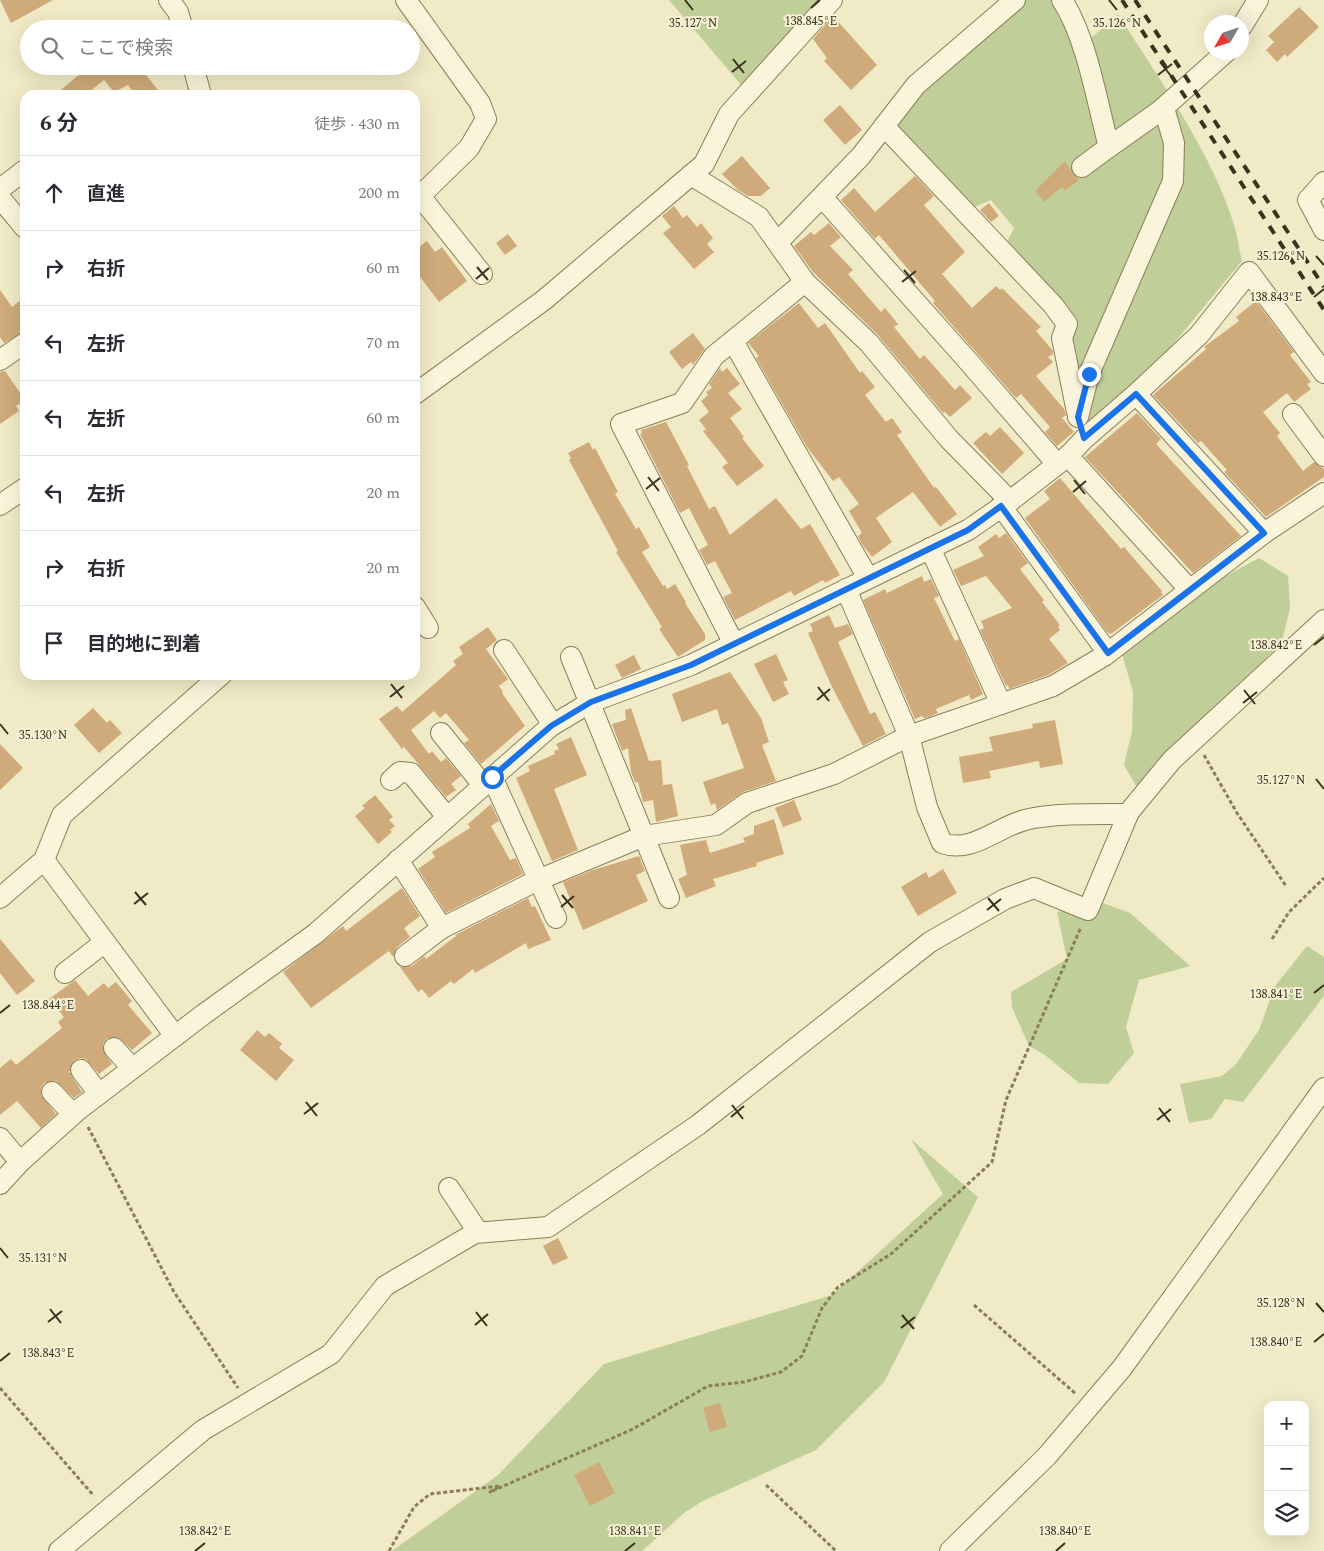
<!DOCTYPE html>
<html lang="ja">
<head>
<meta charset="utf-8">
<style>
	:root { --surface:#fff; --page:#f2f2f3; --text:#2b2b33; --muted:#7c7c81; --line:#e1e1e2 }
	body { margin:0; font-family:Spectral,"Noto Sans JP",serif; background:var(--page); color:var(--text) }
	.controls { position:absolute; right:15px; bottom:15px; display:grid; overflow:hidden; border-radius:10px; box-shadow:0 5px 20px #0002 }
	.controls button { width:45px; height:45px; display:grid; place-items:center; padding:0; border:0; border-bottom:1px solid var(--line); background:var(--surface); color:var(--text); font:25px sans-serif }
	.compass { position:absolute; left:1204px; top:15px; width:45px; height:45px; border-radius:50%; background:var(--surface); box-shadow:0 5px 20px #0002; rotate:231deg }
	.stop { position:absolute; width:15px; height:15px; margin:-11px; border:4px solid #1a73e8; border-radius:50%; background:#fff }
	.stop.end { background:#1a73e8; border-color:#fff; box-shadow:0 1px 5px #0008 }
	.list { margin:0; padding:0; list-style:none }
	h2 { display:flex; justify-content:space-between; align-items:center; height:65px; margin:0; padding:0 20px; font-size:21px }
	h2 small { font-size:16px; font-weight:400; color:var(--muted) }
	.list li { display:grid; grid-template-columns:32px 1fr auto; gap:15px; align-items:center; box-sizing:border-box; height:75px; padding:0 20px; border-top:1px solid var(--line) }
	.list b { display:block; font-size:19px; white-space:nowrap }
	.list em { font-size:16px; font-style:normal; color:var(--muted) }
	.icon { flex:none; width:28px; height:28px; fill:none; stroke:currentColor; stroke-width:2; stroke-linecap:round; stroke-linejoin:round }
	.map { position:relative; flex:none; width:1324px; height:1551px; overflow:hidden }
	.search { position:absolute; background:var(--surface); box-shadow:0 5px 20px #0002; left:20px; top:20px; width:400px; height:55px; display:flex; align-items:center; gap:12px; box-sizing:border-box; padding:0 18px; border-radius:28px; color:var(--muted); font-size:19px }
	.panel { position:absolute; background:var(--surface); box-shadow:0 5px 20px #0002; left:20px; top:90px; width:400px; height:590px; border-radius:15px }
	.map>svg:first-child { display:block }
	.green { fill:#c0cf99 }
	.building { fill:#cfab7b }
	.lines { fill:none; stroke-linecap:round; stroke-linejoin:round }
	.minor-casing { stroke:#8c7d5b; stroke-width:22 }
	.path { stroke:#8c7d5b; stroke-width:3; stroke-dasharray:4 2.5; stroke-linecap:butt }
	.minor { stroke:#faf5da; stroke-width:20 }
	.rail { stroke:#3c311f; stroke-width:4; stroke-dasharray:9 9; stroke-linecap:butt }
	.route { stroke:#1a73e8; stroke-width:6 }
	.ticks { fill:none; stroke:#3c311f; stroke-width:2 }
	.ticks-label { font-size:12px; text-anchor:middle; fill:#3c311f; stroke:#f7f2d6; stroke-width:4; stroke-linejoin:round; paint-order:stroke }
</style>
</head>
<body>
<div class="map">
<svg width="1324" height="1551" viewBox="0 0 1324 1551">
	<rect width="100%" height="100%" fill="#f0eac6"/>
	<g class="green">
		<path d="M669 0H824L817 7 810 8 742 86Z"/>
		<path d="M1016 0H1058L1082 46 1118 14C1159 79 1213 154 1235 228 1238 239 1239 250 1242 261L1170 348 1082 433 1068 357 1067 324 1002 252 1014 228 991 200 968 210 886 128Z"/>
		<path d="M1259 558 1288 576 1290 608 1282 641 1223 705 1138 789 1124 765 1132 731 1133 692 1122 654 1203 588Z"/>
		<path d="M1103 903 1130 913 1190 966 1139 980 1126 1027 1134 1053 1108 1084 1079 1083 1045 1055 1029 1046 1012 1007 1011 992 1067 959 1057 912Z"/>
		<path d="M1307 946 1324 957V996L1243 1102 1225 1099 1211 1119 1189 1123 1180 1084 1222 1076 1236 1064 1259 1030 1275 986Z"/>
		<path d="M911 1139 978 1197 884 1382 816 1450 703 1501 685 1512 642 1551H392L498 1475 604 1364 832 1295 943 1194Z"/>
	</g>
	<g class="building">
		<path d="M0 0H53L11 23Z"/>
		<path d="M1299 7 1319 27 1287 57 1285 54 1277 62 1266 50 1274 42 1268 36Z"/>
		<path d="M833 16 877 65 851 90 824 61 827 58 813 39Z"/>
		<path d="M89 66H139L162 95H135L128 85 114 92 104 80 85 95H55Z"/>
		<path d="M840 105 862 130 845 145 823 120Z"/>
		<path d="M742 156 770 188 761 196H748L738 190 722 174Z"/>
		<path d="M1065 161 1073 174 1079 180 1065 191 1062 187 1044 202 1035 191Z"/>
		<path d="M915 176 934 196 924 205 965 252 942 274 972 308 996 286 1000 290 1002 288 1041 327 1036 331 1053 351V354L1048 357 1053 362 1036 376 1064 409 1066 415 1062 418 1074 432 1057 446 1045 432 1050 427 1021 394 1016 398 933 303 935 301 879 235 875 239 841 200 854 188 875 212Z"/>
		<path d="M989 203 999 216 991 222 980 210Z"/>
		<path d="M674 206 683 218 687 215 697 227 701 223 713 238 707 244 714 252 694 269 663 233 671 227 662 216Z"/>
		<path d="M829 223 841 237 830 246 853 270 848 274 881 312 885 308 898 324 894 327 920 359 924 355 955 390 960 385 972 398 950 417 945 412 943 413 877 334 813 272 794 246 811 232 814 235Z"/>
		<path d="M508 234 517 246 505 255 496 243Z"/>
		<path d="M427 241 435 252 442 247 467 281 439 302 415 270V250Z"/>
		<path d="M0 290 12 307 25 297V331L4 343 0 337Z"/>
		<path d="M1256 301 1294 352 1290 355 1311 382 1307 384 1311 389 1294 402 1287 393 1263 412 1280 433 1277 436 1303 471 1314 462 1324 469V477L1266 517 1224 472 1227 470 1201 441 1198 443 1153 395 1206 349 1204 347 1239 321 1236 317Z"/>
		<path d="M799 303 818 328 825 323 860 373 862 371 875 387 865 395 886 422 892 418 902 432 897 435 913 458 934 488 936 487 957 514 940 527 913 492 876 518 892 542 872 557 862 544 858 536 862 533 849 511 859 504 839 477 833 481 807 447 756 358 759 356 748 343Z"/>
		<path d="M693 333 705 349 693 365 691 362 682 369 669 352Z"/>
		<path d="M720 368 722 372 727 368 740 384 728 393 742 409 730 418 744 437 742 438 764 466 737 486 722 467 728 463 703 431 706 429 699 420 709 412 701 401 708 395 706 392 712 388 709 384Z"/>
		<path d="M5 371 25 400 16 406 19 411 0 424V372Z"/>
		<path d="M1137 413 1161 439 1156 444 1241 536 1193 573 1085 457Z"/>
		<path d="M666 422 689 465 687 466 709 509 715 506 730 535 776 498 801 529 810 524 840 575 825 583 823 580 794 596 791 591 735 620 723 597 732 593 715 561 707 565 699 550 708 545 689 508 680 513 640 434 642 433 641 430Z"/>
		<path d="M1000 427 1024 453 1002 474 973 443 986 432 990 436Z"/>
		<path d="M589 442 593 450 595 448 618 492 615 494 636 529 639 527 650 547 642 552 663 586 665 585 667 589 675 584 686 602 685 603 705 634V640L678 657 659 629 662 627 616 552 618 551 569 460 571 458 568 453Z"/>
		<path d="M1060 478 1121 549 1124 547 1162 591 1161 592 1163 595 1111 634 1107 632 1025 518 1050 499 1044 491Z"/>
		<path d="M1006 533 1028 563 1020 569 1044 600 1042 602 1060 625 1058 627 1060 630 1049 639 1068 663 1048 675 1009 689 1008 685 1006 686 980 630 984 628 981 621 1012 608 986 576 961 586 953 570 984 556 978 547 996 534 999 538Z"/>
		<path d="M922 576 924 582 931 579 939 596 934 598 955 641 959 639 983 694 971 700 969 695 936 709 938 713 929 717 924 718 922 716 915 719 863 600 885 589 887 593Z"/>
		<path d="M829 615 835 628 848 624 853 634 838 642 870 714 875 712 886 734 863 746 832 687 808 633 813 631 810 624Z"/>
		<path d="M488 627 497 640 486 649 508 679 499 686 503 692 502 693 525 726 481 764 464 743 469 740 446 713 440 718 434 711 411 730 429 754 432 751 441 762 446 758 461 776 451 784 456 790 446 797 404 747 402 749 379 719 397 706 402 712 456 665 453 661 463 654 459 647Z"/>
		<path d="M776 654 788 680 783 682 789 694 773 702 754 664Z"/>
		<path d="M634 655 641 669 622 678 615 665Z"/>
		<path d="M730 672 761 718 769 742 762 745 776 781 743 792 717 810 715 803 711 805 703 782 744 768 728 723 722 725 717 709 682 722 672 694Z"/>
		<path d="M93 708 107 723 110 720 122 733 99 753 74 725Z"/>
		<path d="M631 708 649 761 661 760 663 785 672 784 678 816 656 822 653 800 643 802 638 782H635L631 772 628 748 622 751 612 724 626 720 625 710Z"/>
		<path d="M1055 720 1063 764 1040 768 1039 761 989 771 991 778 963 783 959 757 993 751 989 737 1033 728 1032 724Z"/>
		<path d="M571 737 587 775 554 789 578 850 552 861 516 778 530 771 528 766 555 754 554 751 559 749 556 744Z"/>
		<path d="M0 744 23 768 0 790Z"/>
		<path d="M375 795 393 817 389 820 395 826 390 830 392 832 378 844 355 816 365 808 362 806Z"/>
		<path d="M794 800 802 820 783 827 775 808Z"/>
		<path d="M491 804 499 821 491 826 510 860 516 858 523 874 446 913 418 869 435 857 432 852 470 828 468 824Z"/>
		<path d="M774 819 784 854 756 863 757 866 713 879 716 886 686 898 678 879 687 875 680 845 706 840 710 853 745 842 743 838 754 834V826Z"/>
		<path d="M639 856 645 871 636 875 648 901 583 930 563 882 593 870Z"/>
		<path d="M943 869 957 893 918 916 901 887 926 872 929 878Z"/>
		<path d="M402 888 420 916 404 928 410 937 397 947 393 957 389 951 311 1008 283 972 343 926 346 931Z"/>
		<path d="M528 898 532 907 535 906 551 940 528 949 526 943 475 973 473 969 454 984 451 981 429 998 422 989 418 992 400 967 412 966 424 956 426 959 456 936 455 935Z"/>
		<path d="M0 939 35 981 17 995 0 973Z"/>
		<path d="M75 980 88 996 104 983 108 988 116 982 132 1001 128 1005 152 1033 132 1050 118 1037 106 1039 103 1044V1051L112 1064 99 1074 86 1059 80 1058 74 1061 69 1072 82 1092 74 1098 56 1081 44 1083 41 1088V1095L56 1114 41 1128 17 1101 0 1115V1068L11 1059 16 1065 62 1028 58 1022 64 1017 49 999Z"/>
		<path d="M257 1030 265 1037 269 1033 282 1044 279 1048 294 1060 276 1081 240 1050Z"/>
		<path d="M558 1238 568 1258 553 1265 543 1246Z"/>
		<path d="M720 1403 727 1427 710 1432 703 1408Z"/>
		<path d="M599 1462 615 1493 590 1506 574 1475Z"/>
	</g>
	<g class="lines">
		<defs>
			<g id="minor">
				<path d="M169 0 178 12 183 29"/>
				<path d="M406 0 480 103 486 119 469 148 415 201"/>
				<path d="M1062 0C1087 38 1097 103 1109 147L1164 108 1174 143 1173 181 1089 374 1078 417"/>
				<path d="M1242 26 1258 0"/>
				<path d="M193 66 201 95"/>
				<path d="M1162 109 1226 52"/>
				<path d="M884 126 1053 305 1067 324 1062 338 1077 412"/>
				<path d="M1082 167 1109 147"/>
				<path d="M691 175 759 217 805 282 869 343 949 439 1010 501"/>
				<path d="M1324 182 1308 200 1324 230"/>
				<path d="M0 189 25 170"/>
				<path d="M420 196 482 274"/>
				<path d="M822 197 968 361 1057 464"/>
				<path d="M0 198 25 228"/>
				<path d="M778 242 861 156 916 85 1015 0"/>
				<path d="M733 341 868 578"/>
				<path d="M0 360 25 343"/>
				<path d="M415 394 544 300 704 164 729 114 832 0"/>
				<path d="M1136 394 1264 533"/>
				<path d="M1293 414 1324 456"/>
				<path d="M1068 456 1190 590"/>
				<path d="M0 505 25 488"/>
				<path d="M1001 506 1108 653"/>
				<path d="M930 548 1001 704"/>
				<path d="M846 589 909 736 927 807 942 843C972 854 997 827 1025 820 1053 813 1098 814 1128 814"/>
				<path d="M415 607 428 628"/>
				<path d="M734 644 621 424 682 403 714 356 805 282"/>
				<path d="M504 650 553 725"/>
				<path d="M571 657 669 898"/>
				<path d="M441 733 483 785"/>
				<path d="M492 777 556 918"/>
				<path d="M391 780 400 772 411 773 447 817"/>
				<path d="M44 860 175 1036"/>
				<path d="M398 860 442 928"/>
				<path d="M0 898 44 860 62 815 221 675"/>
				<path d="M405 956 442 928 538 880 644 836 716 825 747 803 834 774 909 736 1053 686 1104 656 1264 533 1324 493"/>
				<path d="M65 973 105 942"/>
				<path d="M114 1048 132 1068"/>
				<path d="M81 1070 99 1094"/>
				<path d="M52 1092 73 1114"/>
				<path d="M0 1138 20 1162"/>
				<path d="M0 1184 20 1162 78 1110 204 1014 315 934 551 726 591 702 691 665 968 530 1010 501 1068 456 1084 439 1136 394 1199 335 1249 272 1324 373"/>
				<path d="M449 1188 478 1232"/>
				<path d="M59 1551 203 1430 331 1354 385 1286 475 1233 548 1227 698 1125 930 942 1005 899 1034 888 1088 910 1129 812 1172 760 1324 620"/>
				<path d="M950 1551 1047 1456 1122 1368 1324 1088"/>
			</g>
		</defs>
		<use href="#minor" class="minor-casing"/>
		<g class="path">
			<path d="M1204 755 1237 813 1286 886"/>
			<path d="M1272 939 1289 912 1324 878"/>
			<path d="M88 1127 174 1292 238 1388"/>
			<path d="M974 1305 1076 1394"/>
			<path d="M0 1388 94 1496"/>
			<path d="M766 1485 836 1551"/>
			<path d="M389 1551 414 1507 430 1494 500 1486 490 1492 633 1429 708 1386 744 1382 781 1372 802 1356 822 1308 838 1287 891 1254 992 1162 1006 1100 1081 927"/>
		</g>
		<use href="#minor" class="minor"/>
		<g class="rail">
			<path d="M1122 0 1324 310"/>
			<path d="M1135 0 1324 287"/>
		</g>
	</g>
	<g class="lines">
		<path class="route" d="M492 777 551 726 591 702 691 665 968 530 1001 506 1108 653 1264 533 1136 394 1084 438 1078 417 1089 374"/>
	</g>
	<path class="ticks" d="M685 0 693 10M1109 0 1117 10M811 8 820 0M733 59 744 73M1160 62 1171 76M732 72 746 61M1158 75 1172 64M1316 256 1324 265M477 267 488 280M904 270 915 283M476 279 489 268M902 282 916 271M1314 297 1324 289M648 477 659 491M1074 480 1085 494M646 489 660 478M1073 492 1086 481M1314 645 1324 637M391 684 402 698M818 687 829 701M1244 690 1255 704M390 697 404 686M817 700 830 689M1243 703 1257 692M0 724 8 734M1316 779 1324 789M135 892 146 905M562 895 573 908M988 898 999 911M134 904 148 893M561 907 574 896M987 910 1001 899M1314 993 1324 985M0 1013 10 1005M306 1102 317 1116M732 1105 743 1119M1159 1108 1170 1122M304 1114 318 1103M731 1117 744 1106M1157 1120 1171 1109M0 1248 8 1258M1316 1303 1324 1312M50 1309 61 1323M476 1312 487 1326M902 1315 914 1329M48 1322 62 1311M475 1325 488 1314M901 1328 915 1317M1314 1342 1324 1334M0 1361 10 1353M195 1551 205 1543M625 1551 635 1543M1056 1551 1065 1543"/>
	<g class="ticks-label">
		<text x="811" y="25">138.845°E</text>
		<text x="693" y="27">35.127°N</text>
		<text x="1117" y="27">35.126°N</text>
		<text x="1281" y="260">35.126°N</text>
		<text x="1276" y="301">138.843°E</text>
		<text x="1276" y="649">138.842°E</text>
		<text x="43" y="739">35.130°N</text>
		<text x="1281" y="784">35.127°N</text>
		<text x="1276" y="998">138.841°E</text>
		<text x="48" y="1009">138.844°E</text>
		<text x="43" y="1262">35.131°N</text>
		<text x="1281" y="1307">35.128°N</text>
		<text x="1276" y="1346">138.840°E</text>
		<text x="48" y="1357">138.843°E</text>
		<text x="205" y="1535">138.842°E</text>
		<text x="635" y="1535">138.841°E</text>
		<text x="1065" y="1535">138.840°E</text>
	</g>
</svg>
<div class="controls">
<button>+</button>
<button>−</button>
<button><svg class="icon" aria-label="layers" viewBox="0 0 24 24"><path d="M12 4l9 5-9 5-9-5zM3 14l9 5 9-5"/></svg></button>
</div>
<svg class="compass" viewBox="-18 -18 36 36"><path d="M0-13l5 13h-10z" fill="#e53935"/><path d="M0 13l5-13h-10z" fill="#7c7c81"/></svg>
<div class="stop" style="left:492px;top:777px"></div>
<div class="stop end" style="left:1089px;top:374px"></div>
<div class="search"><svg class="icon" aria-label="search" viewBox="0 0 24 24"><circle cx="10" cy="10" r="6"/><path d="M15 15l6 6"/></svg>ここで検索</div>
<section class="panel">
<h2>6 分<small>徒歩 · 430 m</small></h2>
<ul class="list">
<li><svg class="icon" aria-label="ahead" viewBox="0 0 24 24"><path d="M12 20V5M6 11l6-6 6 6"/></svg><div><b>直進</b></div><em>200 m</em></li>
<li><svg class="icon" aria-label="right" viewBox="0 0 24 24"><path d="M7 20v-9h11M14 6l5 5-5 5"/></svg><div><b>右折</b></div><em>60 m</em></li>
<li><svg class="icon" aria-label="left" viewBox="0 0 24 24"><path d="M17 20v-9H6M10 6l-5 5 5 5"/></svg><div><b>左折</b></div><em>70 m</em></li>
<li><svg class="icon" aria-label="left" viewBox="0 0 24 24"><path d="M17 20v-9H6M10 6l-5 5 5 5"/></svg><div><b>左折</b></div><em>60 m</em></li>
<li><svg class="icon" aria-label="left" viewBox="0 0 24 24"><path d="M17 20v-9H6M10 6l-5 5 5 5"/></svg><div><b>左折</b></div><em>20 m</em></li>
<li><svg class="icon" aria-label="right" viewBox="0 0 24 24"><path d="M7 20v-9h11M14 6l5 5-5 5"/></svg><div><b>右折</b></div><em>20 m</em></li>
<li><svg class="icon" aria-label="arrive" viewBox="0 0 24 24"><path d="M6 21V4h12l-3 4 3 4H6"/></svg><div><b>目的地に到着</b></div></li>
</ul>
</section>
</div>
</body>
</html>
